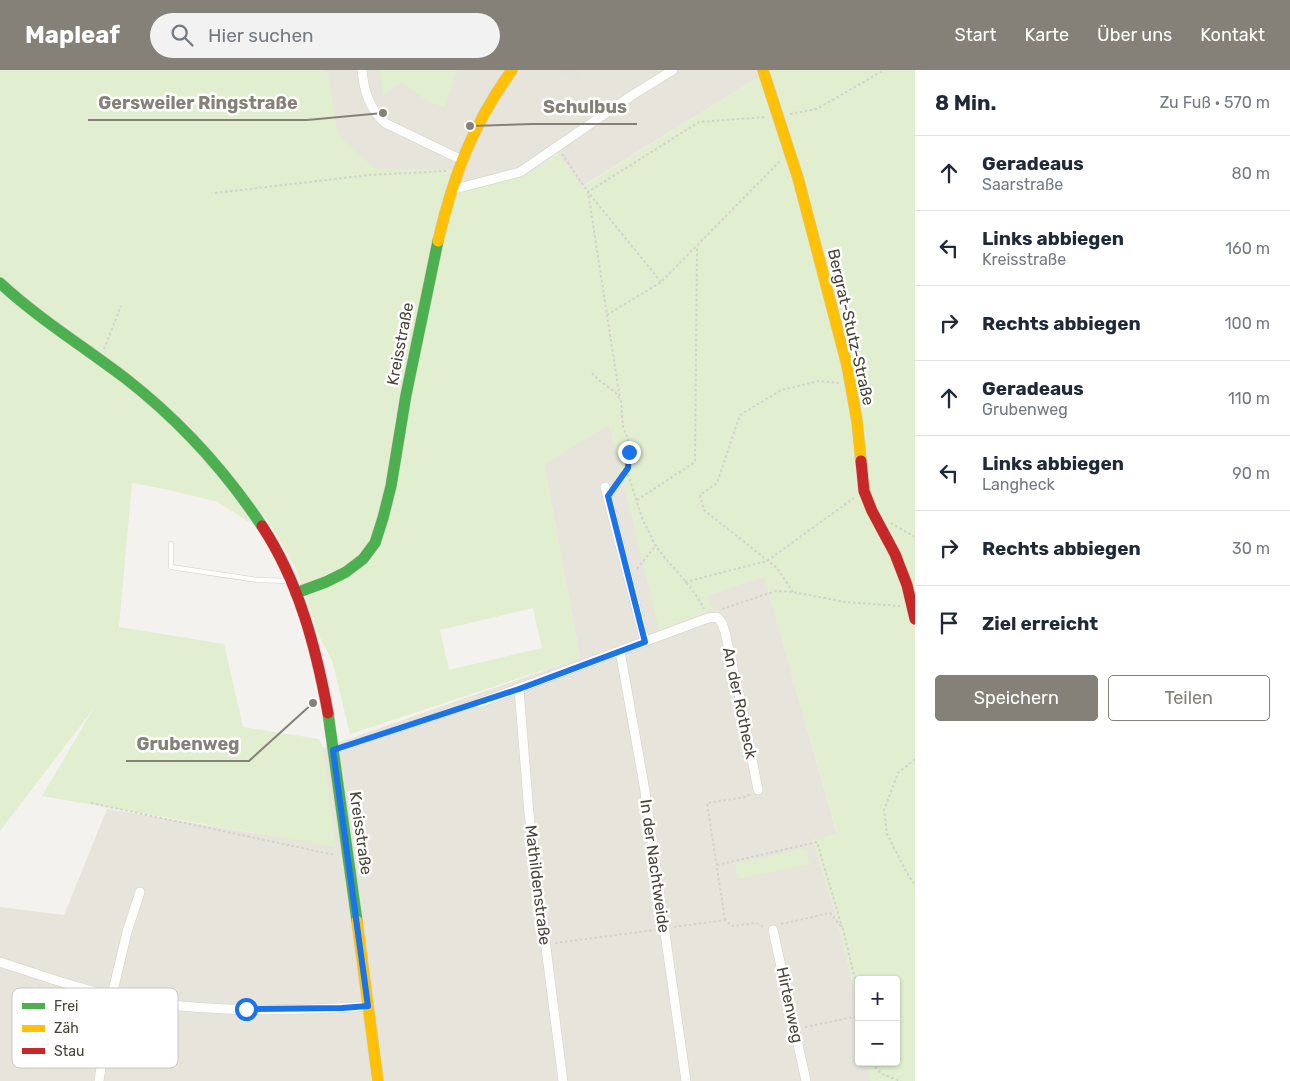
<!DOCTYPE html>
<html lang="de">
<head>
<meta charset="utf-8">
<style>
	:root { --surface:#fff; --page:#f2f2f3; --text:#1f2937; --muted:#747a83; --line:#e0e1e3; --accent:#868178 }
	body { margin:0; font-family:Rubik,sans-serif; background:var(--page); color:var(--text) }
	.controls { position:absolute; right:15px; bottom:15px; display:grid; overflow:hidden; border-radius:5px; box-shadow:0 1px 4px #0004 }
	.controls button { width:45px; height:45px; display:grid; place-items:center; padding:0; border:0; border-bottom:1px solid var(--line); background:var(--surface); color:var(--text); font:25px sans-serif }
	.stop { position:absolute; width:15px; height:15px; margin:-11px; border:4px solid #1a73e8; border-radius:50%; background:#fff }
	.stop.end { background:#1a73e8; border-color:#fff; box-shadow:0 1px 5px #0008 }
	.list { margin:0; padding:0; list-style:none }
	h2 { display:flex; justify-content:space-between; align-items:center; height:65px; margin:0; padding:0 20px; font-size:21px }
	h2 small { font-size:16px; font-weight:400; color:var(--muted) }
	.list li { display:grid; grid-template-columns:32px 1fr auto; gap:15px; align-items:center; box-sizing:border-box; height:75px; padding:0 20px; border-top:1px solid var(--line) }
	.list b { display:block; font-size:19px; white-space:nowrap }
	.list p { margin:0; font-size:16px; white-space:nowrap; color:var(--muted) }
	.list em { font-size:16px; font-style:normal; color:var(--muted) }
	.actions { display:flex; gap:10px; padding:15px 20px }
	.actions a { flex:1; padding:11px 0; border:1px solid var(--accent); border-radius:5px; text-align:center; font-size:18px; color:var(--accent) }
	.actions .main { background:var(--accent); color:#fff }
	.icon { flex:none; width:28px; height:28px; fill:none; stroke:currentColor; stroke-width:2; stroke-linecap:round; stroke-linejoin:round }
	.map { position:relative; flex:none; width:915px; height:1011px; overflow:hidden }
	header { display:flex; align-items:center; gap:30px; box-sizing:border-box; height:70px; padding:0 25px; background:var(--accent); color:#fff }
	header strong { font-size:24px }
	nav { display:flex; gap:28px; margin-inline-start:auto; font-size:18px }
	.search { width:350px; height:45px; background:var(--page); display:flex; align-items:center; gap:12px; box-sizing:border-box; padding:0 18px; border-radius:28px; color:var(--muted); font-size:19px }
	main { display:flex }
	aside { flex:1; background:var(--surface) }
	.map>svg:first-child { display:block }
	.residential { fill:#e7e4dc }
	.green { fill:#e1eecf; fill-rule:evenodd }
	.parking { fill:#e6e3df }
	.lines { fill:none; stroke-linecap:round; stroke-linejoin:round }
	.lane-casing { stroke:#d2d0cb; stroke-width:5.5 }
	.street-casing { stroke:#d2d0cb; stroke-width:10 }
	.fast-casing { stroke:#d3cfc5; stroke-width:12 }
	.slow-casing { stroke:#d3cfc5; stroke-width:12 }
	.jam-casing { stroke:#d3cfc5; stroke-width:12 }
	.path { stroke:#d3d2cc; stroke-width:2; stroke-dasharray:2.5 2.5; stroke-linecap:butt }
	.lane { stroke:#fdfdfc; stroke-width:4.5 }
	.street { stroke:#fdfdfc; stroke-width:9 }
	.fast { stroke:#4caf50; stroke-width:11 }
	.slow { stroke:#ffc107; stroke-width:11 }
	.jam { stroke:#c62828; stroke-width:11 }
	.route { stroke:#1a73e8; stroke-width:6 }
	.labels { text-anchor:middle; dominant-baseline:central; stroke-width:5; stroke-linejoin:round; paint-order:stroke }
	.street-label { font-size:16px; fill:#4b4439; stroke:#fff }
	.key { fill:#fff; stroke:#c9c7c4; stroke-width:1 }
	.key-label { font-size:14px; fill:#4b4439 }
	.leader { fill:none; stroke:#868178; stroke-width:2 }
	.callout-dot { fill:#868178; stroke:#fff; stroke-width:2 }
	.callout-label { font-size:18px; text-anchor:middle; font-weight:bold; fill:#868178; stroke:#fff; stroke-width:5; stroke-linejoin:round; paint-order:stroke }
</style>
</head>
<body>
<header>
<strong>Mapleaf</strong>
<div class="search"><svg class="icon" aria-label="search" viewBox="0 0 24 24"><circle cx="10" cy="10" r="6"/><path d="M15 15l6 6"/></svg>Hier suchen</div>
<nav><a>Start</a><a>Karte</a><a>Über uns</a><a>Kontakt</a></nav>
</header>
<main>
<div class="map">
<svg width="915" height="1011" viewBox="0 0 915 1011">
	<rect width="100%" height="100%" fill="#f4f2ee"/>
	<g class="residential">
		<path d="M280 0H770L581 117 558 83 531 102 453 124 281 101Z"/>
		<path d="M609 354 660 560 708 525 764 506 837 764 813 770 837 849 857 933 859 942V992H868L871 1011H0V837L64 845 107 739 335 776 323 678 580 588 544 394Z"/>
	</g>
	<g class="green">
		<path d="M0 0H322V3L328 2 336 55 341 67 374 98 460 100 453 124 531 102 559 83 582 117 770 0H915V1011H871L868 992H896V910H859V942L837 849 813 770 837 763 764 507 708 525 713 540 659 560 609 355 544 394 580 588 350 664 332 590 319 566 297 501 274 460 263 445 249 452 218 432 165 419 132 413 119 557 224 574 243 657 319 669 323 678 336 777 42 726 94 638 0 761ZM533 538 542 578 449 600 440 560Z"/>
		<path d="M380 0H457L445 38 424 29 402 12 383 26Z"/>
		<path d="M806 778 810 794 738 809 735 794Z"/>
	</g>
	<path class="parking" d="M558 0H580L576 12 557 6Z"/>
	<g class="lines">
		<defs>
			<path id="lane" d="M171 474V497L257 510 289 511"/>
			<g id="street">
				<path d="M362 0C364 21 369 38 385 53L462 90"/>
				<path d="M451 120 520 102 631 26 673 0"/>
				<path d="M605 417 645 572"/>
				<path d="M620 581 644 715 686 1011"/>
				<path d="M519 619 529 744 563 1011"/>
				<path d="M479 633 708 548 717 547 722 553 725 562 741 633 758 720"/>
				<path d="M773 860 806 1011"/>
				<path d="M0 892C37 904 75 918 113 926 196 943 285 942 368 936"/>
				<path d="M99 1011 112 925 127 862 140 822"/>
			</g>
			<g id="fast">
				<path d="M0 213C39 249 83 276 125 308 179 350 224 399 262 456"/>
				<path d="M296 523 326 512 346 502 363 489 375 473 383 448 391 416 406 325 438 171"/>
				<path d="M328 643 357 851"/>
			</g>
			<g id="slow">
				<path d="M763 0 798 108 847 295 857 351 861 391"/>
				<path d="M438 171C453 106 473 54 512 0"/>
				<path d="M357 851 378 1011"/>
			</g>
			<g id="jam">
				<path d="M861 391 864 421 872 441 895 484 907 515 915 549"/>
				<path d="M262 456C299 512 316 578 328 643"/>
			</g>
		</defs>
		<use href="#lane" class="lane-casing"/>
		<use href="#street" class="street-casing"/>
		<use href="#fast" class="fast-casing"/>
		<use href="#slow" class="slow-casing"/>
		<use href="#jam" class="jam-casing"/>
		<g class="path">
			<path d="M790 44 817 39 884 0"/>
			<path d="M562 84 588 122 620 329"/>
			<path d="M215 123 369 105 446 101"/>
			<path d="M661 212 588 122 699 52 766 47"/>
			<path d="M607 245 661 212 781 90"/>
			<path d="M104 279 121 236"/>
			<path d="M592 303 600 311 615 322 621 331 623 357 628 369V404L643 451C649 460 652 470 658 479 673 499 693 516 704 539"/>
			<path d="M615 416 627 400"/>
			<path d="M637 430 695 392 697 176"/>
			<path d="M891 453 915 467"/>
			<path d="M637 499 656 475"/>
			<path d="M685 512 767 491 854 428"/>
			<path d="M793 522 777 498 704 440 700 425 717 413 740 345 781 320 819 311 839 313"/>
			<path d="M722 539 776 521 793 522 845 532 900 536"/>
			<path d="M345 676 469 636"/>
			<path d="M915 689 898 703 884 740 887 764 907 803 915 815"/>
			<path d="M91 733 335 785"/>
			<path d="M717 795 817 772 842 857"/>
			<path d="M725 850 707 733 746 727 750 724"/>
			<path d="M781 854 830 843 843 859 859 926"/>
			<path d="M674 857 725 850 733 856 756 853 764 857"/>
			<path d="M555 873 655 860"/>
			<path d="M805 957 859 946"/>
			<path d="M31 980 40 915"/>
			<path d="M873 992C878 1005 889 1007 901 1011"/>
		</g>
		<use href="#lane" class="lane"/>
		<use href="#street" class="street"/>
		<use href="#fast" class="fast"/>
		<use href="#slow" class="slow"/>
		<use href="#jam" class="jam"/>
	</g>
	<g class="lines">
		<path class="route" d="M246 939 342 938 368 936 333 680 519 619 645 572 608 426 628 398 629 382"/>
	</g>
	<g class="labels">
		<g class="street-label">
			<text transform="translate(851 257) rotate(77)">Bergrat-Stutz-Straße</text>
			<text transform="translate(400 274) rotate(-79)">Kreisstraße</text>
			<text transform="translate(740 633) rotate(78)">An der Rotheck</text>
			<text transform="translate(361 763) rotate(82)">Kreisstraße</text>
			<text transform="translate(655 796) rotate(82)">In der Nachtweide</text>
			<text transform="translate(538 815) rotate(83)">Mathildenstraße</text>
			<text transform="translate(790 935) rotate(78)">Hirtenweg</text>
		</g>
	</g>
	<rect x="12" y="918" width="166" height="80" rx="8" class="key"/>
	<rect x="22" y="933" width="23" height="6" fill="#4caf50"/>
	<rect x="22" y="955" width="23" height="7" fill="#ffc107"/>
	<rect x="22" y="978" width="23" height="6" fill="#c62828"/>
	<g class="key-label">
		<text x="54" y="941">Frei</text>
		<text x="54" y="963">Zäh</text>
		<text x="54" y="986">Stau</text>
	</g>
	<path class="leader" d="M383 43L307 50H88M470 56L533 54H637M313 633L249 691H126"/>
	<g class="callout-dot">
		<circle cx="383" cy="43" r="5"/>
		<circle cx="470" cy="56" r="5"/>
		<circle cx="313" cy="633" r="5"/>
	</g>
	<g class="callout-label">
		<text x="198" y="39">Gersweiler Ringstraße</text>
		<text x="585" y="43">Schulbus</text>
		<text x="188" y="680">Grubenweg</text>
	</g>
</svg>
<div class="controls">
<button>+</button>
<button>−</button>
</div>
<div class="stop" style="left:246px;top:939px"></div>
<div class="stop end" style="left:629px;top:382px"></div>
</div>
<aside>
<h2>8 Min.<small>Zu Fuß · 570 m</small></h2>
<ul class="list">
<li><svg class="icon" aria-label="ahead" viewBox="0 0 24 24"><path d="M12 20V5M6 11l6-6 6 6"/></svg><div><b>Geradeaus</b><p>Saarstraße</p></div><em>80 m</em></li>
<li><svg class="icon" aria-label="left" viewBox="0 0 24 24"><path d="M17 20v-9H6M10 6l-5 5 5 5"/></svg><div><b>Links abbiegen</b><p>Kreisstraße</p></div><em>160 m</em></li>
<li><svg class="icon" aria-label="right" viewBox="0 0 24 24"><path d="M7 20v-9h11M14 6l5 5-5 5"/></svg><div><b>Rechts abbiegen</b></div><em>100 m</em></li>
<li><svg class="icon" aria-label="ahead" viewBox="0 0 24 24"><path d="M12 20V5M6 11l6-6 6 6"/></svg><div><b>Geradeaus</b><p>Grubenweg</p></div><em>110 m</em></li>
<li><svg class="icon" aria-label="left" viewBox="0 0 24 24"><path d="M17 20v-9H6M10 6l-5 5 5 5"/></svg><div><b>Links abbiegen</b><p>Langheck</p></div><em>90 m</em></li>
<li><svg class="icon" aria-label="right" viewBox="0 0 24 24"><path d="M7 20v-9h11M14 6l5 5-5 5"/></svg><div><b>Rechts abbiegen</b></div><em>30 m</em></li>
<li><svg class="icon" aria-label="arrive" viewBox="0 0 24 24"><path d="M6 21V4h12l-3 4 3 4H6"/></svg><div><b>Ziel erreicht</b></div></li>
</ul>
<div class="actions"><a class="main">Speichern</a><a>Teilen</a></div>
</aside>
</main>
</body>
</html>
